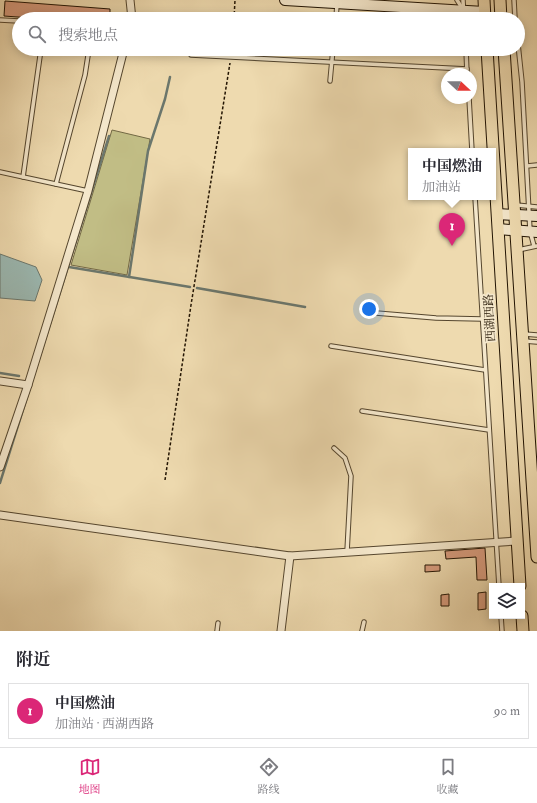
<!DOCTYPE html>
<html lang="zh">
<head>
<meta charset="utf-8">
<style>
	:root { --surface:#fff; --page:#f7f7f7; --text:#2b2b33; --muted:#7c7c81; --line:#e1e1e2; --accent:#db2777 }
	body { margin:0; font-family:"IM FELL Double Pica","Noto Serif SC",serif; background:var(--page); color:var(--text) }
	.controls { position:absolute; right:12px; bottom:12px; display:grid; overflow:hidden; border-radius:0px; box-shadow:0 2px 10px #0003 }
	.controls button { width:36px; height:36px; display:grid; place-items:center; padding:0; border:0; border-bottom:1px solid var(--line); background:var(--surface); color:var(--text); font:20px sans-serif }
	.compass { position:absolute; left:441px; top:68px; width:36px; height:36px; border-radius:50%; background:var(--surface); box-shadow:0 2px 10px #0003; rotate:112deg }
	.you { position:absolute; left:369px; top:309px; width:14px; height:14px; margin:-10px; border:3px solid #fff; border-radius:50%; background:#1a73e8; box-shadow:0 0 0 6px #1a73e833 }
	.badge { display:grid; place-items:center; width:26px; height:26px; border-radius:50%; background:var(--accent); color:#fff; font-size:13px; font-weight:700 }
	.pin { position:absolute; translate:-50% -33px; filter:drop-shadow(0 1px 2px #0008) }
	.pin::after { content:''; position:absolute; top:21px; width:14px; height:12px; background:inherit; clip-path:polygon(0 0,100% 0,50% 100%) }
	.popup { position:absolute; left:408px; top:148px; width:88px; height:52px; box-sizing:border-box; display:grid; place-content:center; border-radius:0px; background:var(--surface); filter:drop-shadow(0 1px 3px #0005); font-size:13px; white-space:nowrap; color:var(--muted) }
	.popup b { font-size:15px; color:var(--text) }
	.popup::after { content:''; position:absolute; left:50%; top:100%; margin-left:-8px; border:8px solid transparent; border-top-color:var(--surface) }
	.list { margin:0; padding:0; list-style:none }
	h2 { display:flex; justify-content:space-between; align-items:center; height:52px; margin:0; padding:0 16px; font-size:17px }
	h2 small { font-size:13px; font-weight:400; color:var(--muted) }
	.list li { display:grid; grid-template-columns:26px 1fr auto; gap:12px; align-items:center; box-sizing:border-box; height:56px; margin:0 8px 8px; padding:0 8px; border:1px solid var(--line); border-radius:0px }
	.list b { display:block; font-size:15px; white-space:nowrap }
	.list p { margin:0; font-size:13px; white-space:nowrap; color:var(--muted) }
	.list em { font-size:13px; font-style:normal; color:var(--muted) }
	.icon { flex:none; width:22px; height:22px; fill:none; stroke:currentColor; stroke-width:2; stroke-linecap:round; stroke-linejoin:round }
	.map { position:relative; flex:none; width:537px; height:631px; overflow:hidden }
	.search { position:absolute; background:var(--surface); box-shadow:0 2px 10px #0003; left:12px; right:12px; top:12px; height:44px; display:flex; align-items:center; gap:10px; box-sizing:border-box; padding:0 14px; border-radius:22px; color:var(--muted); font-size:15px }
	.sheet { height:116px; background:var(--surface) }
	nav { display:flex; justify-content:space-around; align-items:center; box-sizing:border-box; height:56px; border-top:1px solid var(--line); background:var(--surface); font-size:11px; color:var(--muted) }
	nav a { display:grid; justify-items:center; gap:2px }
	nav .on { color:var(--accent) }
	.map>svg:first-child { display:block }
	.green { fill:#c1bd85; stroke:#726844 }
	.water { fill:#9bb9b3; stroke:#6b776d }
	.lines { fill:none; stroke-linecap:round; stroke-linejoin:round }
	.stream { stroke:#6b776d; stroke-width:2.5 }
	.building { fill:#d89c7e; stroke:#221403 }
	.lane-casing { stroke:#55462e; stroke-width:5.5 }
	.street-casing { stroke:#55462e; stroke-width:9 }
	.secondary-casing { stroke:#221403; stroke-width:12 }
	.primary-casing { stroke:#221403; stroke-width:13 }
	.path { stroke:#221403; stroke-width:1.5; stroke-dasharray:3 2; stroke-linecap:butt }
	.lane { stroke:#f4e7cb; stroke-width:3.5 }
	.street { stroke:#f4e7cb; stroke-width:7 }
	.secondary { stroke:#f4e7cb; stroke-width:10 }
	.primary { stroke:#eedaaf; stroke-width:11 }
	.labels { text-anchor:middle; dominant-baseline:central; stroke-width:3.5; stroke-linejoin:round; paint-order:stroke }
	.street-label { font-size:12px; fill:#221403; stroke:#f4e7cb }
</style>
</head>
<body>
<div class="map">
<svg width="537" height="631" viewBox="0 0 537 631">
	<rect width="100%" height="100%" fill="#eedaaf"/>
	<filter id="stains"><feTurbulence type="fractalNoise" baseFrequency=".005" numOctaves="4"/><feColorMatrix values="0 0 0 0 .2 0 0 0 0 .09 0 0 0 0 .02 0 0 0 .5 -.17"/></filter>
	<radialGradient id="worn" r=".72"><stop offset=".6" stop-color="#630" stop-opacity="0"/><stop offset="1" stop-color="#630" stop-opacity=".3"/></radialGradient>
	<path class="green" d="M112 130 150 139 127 275 71 265Z"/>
	<path class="water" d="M0 254 36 267 42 280 35 301 0 298Z"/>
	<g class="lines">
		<g class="stream">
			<path d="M69 267 190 287"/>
			<path d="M129 277 148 151 165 99 170 77"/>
			<path d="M197 288 305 307"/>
			<path d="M0 373 19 376"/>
			<path d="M0 483 109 136"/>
		</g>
	</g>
	<g class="building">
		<path d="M5 1 110 9V19H45L4 16Z"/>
		<path d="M485 548 487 580H477L476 557 446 559 445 551Z"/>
		<path d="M425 565H440V571L425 572Z"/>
		<path d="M486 592V609L478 610V593Z"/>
		<path d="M449 594V606H441V595Z"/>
	</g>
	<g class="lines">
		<defs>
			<g id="lane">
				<path d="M457 0 462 8"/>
				<path d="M463 0 464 19"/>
				<path d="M514 0 515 19"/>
				<path d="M336 19 337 4"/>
				<path d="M0 20 19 21"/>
				<path d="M518 44 522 82 530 231 534 246"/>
				<path d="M466 49 467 74"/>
				<path d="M191 55 467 69"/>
				<path d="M330 81 333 49"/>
				<path d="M469 98 472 151"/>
				<path d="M527 166 537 165"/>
				<path d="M0 172 88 191"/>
				<path d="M23 177 41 49"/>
				<path d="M56 184 85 75 89 49"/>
				<path d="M475 197 499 586"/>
				<path d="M516 205 537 207"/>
				<path d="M518 250 537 246"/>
				<path d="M376 313 436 318 482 319"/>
				<path d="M524 334 537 335"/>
				<path d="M524 341 537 342"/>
				<path d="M331 346 485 370"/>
				<path d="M362 411 489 430"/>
				<path d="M334 448 345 458 351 476 347 552"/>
				<path d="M501 616 502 631"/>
				<path d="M217 631 218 623"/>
				<path d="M362 631 364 622"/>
			</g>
			<g id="street">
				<path d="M130 0 132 19"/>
				<path d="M0 381 28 385"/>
				<path d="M0 467 28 385 88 191 124 49"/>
				<path d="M0 515 290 556 516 541"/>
				<path d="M281 631 290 556"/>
			</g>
			<g id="secondary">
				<path d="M285 0 484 12"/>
				<path d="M497 214 537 216"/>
				<path d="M498 229 537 232"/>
			</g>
			<g id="primary">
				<path d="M484 0 485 19"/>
				<path d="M500 0 501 19"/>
				<path d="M487 49 520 586"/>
				<path d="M504 49 537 557"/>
				<path d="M522 616 523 631"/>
			</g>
		</defs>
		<use href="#lane" class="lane-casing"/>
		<use href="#street" class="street-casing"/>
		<use href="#secondary" class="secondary-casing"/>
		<use href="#primary" class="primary-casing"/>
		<g class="path">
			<path d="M234 19 235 0"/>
			<path d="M165 480 191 305 230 63"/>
		</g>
		<use href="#lane" class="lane"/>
		<use href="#street" class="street"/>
		<use href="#secondary" class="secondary"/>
		<use href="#primary" class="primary"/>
	</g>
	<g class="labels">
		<g class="street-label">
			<text transform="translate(490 318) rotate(-93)">西湖西路</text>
		</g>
	</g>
	<rect width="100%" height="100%" filter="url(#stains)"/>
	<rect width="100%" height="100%" fill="url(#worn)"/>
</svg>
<div class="controls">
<button><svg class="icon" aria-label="layers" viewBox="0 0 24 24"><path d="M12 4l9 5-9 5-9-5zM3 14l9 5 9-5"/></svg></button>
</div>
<svg class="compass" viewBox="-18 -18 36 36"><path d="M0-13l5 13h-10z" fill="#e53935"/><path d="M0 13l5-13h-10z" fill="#7c7c81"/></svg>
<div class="you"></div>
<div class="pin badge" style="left:452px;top:246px">1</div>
<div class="popup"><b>中国燃油</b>加油站</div>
<div class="search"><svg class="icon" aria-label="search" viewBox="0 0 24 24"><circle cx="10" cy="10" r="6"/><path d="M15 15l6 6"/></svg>搜索地点</div>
</div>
<section class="sheet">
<h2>附近<small></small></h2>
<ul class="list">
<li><span class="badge">1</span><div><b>中国燃油</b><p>加油站 · 西湖西路</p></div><em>90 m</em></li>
</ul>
</section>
<nav>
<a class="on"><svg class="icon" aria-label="map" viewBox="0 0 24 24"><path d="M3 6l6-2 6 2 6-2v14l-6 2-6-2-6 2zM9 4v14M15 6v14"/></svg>地图</a>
<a><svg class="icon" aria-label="directions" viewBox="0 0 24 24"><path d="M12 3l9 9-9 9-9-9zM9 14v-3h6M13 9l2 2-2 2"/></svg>路线</a>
<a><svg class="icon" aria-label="saved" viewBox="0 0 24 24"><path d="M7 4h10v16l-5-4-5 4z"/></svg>收藏</a>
</nav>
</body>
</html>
